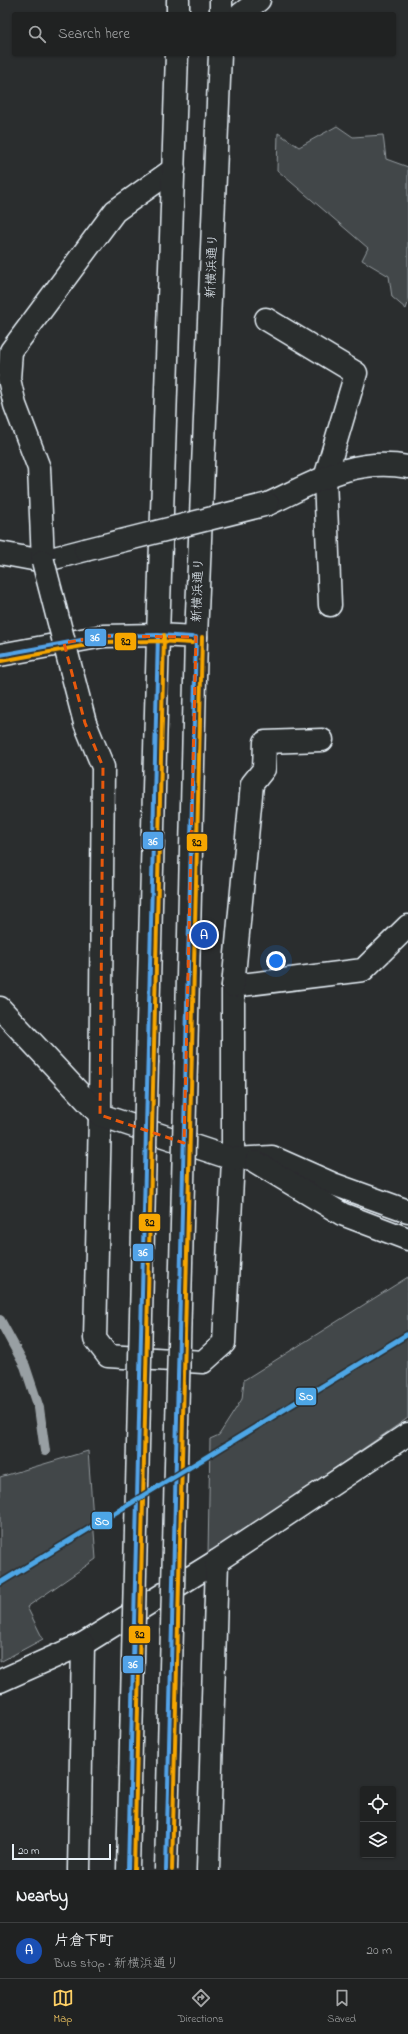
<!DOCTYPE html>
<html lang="en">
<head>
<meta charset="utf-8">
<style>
	:root { --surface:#202222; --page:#282a2a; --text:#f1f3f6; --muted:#a2a4a5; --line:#3d3f40; --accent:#ffd166 }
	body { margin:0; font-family:"Indie Flower","Klee One",sans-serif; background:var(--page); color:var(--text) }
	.controls { position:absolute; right:12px; bottom:12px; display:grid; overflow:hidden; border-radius:4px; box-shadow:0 1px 3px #0004 }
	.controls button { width:36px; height:36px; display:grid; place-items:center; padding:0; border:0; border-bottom:1px solid var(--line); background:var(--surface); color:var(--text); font:20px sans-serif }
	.scale { position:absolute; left:12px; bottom:10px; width:99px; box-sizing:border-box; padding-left:4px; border:2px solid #e8f1f8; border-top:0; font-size:11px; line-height:14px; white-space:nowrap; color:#e8f1f8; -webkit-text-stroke:3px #2a2d2e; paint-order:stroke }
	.you { position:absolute; left:276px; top:961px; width:14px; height:14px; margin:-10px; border:3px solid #fff; border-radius:50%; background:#1a73e8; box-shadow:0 0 0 6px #1a73e833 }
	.badge { display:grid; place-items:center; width:26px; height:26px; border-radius:50%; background:var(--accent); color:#fff; font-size:13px; font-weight:700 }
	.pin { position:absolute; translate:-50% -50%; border:2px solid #fff; box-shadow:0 1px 4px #0006 }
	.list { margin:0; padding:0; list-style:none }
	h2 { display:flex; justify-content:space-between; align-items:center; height:52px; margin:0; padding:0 16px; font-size:17px }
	h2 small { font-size:13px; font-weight:400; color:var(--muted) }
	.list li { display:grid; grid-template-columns:26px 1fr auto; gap:12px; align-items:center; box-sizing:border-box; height:56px; padding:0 16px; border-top:1px solid var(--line) }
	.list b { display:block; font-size:15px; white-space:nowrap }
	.list p { margin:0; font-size:13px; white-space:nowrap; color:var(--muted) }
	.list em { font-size:13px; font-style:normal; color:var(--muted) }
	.icon { flex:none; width:22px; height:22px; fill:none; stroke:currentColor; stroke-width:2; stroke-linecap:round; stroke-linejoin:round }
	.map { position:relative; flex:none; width:408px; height:1870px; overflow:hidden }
	.search { position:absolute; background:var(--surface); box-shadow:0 1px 3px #0004; left:12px; right:12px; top:12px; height:44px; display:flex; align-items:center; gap:10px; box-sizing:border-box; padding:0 14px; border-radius:4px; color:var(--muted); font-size:15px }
	.sheet { height:108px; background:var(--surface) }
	nav { display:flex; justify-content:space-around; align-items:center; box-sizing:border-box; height:56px; border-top:1px solid var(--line); background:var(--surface); font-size:11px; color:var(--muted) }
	nav a { display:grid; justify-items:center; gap:2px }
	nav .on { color:var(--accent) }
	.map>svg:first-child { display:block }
	.green { fill:#424648; stroke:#959ca0 }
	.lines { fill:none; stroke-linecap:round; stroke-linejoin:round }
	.stream { stroke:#989fa3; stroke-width:10 }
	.minor-casing { stroke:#e8f1f8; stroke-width:25 }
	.minor { stroke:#2a2d2e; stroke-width:22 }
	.minor-bridge-casing { stroke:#e8f1f8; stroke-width:25; stroke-linecap:butt }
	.minor-bridge { stroke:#2a2d2e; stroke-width:22 }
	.bus-1-casing { stroke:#2a2d2e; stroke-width:7 }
	.bus-2-casing { stroke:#2a2d2e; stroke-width:7 }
	.bus-1 { stroke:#53a3e8; stroke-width:4 }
	.bus-2 { stroke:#f7a600; stroke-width:4 }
	.rail-1-casing { stroke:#2a2d2e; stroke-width:8 }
	.rail-1 { stroke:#4da6e6; stroke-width:5 }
	.marked { fill:none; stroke:#e8590c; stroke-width:3; stroke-dasharray:8 5; stroke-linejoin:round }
	.labels { text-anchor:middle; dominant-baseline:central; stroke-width:4; stroke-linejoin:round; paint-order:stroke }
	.street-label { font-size:13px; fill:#e8f1f8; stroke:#2a2d2e }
	.line-badge { stroke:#2a2d2e; stroke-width:1.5 }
	.badge-label { font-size:11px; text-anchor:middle; font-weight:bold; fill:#fff }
	.pale-badge-label { font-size:11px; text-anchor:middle; font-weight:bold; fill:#111 }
</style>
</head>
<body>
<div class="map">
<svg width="408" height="1870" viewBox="0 0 408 1870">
	<rect width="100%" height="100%" fill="#2a2d2e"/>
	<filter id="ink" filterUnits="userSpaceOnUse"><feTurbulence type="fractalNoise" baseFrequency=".025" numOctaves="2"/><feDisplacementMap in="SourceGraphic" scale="8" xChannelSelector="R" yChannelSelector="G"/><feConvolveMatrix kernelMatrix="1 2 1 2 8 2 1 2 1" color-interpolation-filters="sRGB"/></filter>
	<g filter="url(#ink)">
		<g class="green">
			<path d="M337 126 353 137 383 135 386 159 408 167V303L406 309 392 297 389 276 362 260 368 248 277 170 278 133 299 147Z"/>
			<path d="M408 1277V1418L208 1555 210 1439 219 1435 242 1399 244 1380Z"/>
			<path d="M88 1451 96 1559 27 1607 43 1639 0 1662V1477Z"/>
		</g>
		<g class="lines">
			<path class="stream" d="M0 1320 25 1366 39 1408 45 1451"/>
			<defs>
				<g id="minor">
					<path d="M178 14V0"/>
					<path d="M221 14V0"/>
					<path d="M241 14 259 0"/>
					<path d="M266 319 356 373 325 478 330 605"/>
					<path d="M268 504C316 482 352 457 408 467"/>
					<path d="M0 553 43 561 85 550"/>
					<path d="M43 561 39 468 15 405 9 379 11 351 115 211 174 169"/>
					<path d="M0 655 103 636 158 635 196 637"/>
					<path d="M85 723 103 767 100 1115 95 1339 108 1356 203 1362 224 1343 233 1159V986L363 970 408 926"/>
					<path d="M233 986 252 784 264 769 265 742 322 740"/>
					<path d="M0 1008 100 1115 233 1159 272 1157 333 1184 408 1211"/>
					<path d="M147 1061 158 635 177 54"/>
					<path d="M186 1062 196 637 220 54"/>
					<path d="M256 1162 342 1214 408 1239"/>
					<path d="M83 1644 217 1561"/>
					<path d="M0 1681 83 1644 79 1870"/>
					<path d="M208 1870 217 1561 408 1434"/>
				</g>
			</defs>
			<use href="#minor" class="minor-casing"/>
			<use href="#minor" class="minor"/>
			<defs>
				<g id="minor-bridge">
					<path d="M85 550 268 504"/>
					<path d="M43 561 85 723"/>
					<path d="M128 1870 147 1061"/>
					<path d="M166 1870 186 1062"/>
				</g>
			</defs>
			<use href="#minor-bridge" class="minor-bridge-casing"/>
			<use href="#minor-bridge" class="minor-bridge"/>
			<defs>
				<g id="bus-1">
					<path d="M0 655 103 636 158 635 192 637"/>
					<path d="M128 1870 158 635"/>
					<path d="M166 1870 196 637"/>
				</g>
				<g id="bus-2">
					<path d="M1 661 104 642 158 641 192 643"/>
					<path d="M134 1870 164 635"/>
					<path d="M172 1870 202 637"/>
				</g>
			</defs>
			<use href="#bus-1" class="bus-1-casing"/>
			<use href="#bus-2" class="bus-2-casing"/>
			<use href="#bus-1" class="bus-1"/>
			<use href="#bus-2" class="bus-2"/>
			<defs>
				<path id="rail-1" d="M0 1583 408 1334"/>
			</defs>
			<use href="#rail-1" class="rail-1-casing"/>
			<use href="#rail-1" class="rail-1"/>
		</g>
	</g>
	<path class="marked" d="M103 636 196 637 184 1143 100 1115 103 767 85 723 64 643Z"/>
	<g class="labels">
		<g class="street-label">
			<text transform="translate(212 266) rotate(-88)">新横浜通り</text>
			<text transform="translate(198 590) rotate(-88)">新横浜通り</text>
		</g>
	</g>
	<g class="line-badge">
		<rect x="84" y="628" width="23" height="19" rx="4" fill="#53a3e8"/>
		<rect x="114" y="632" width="23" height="19" rx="4" fill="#f7a600"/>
		<rect x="142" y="831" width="22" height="19" rx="4" fill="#53a3e8"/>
		<rect x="186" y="833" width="22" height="19" rx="4" fill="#f7a600"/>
		<rect x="138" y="1213" width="23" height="19" rx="4" fill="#f7a600"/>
		<rect x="132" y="1243" width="22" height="19" rx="4" fill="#53a3e8"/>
		<rect x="295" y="1387" width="22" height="19" rx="4" fill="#4da6e6"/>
		<rect x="91" y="1511" width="22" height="19" rx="4" fill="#4da6e6"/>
		<rect x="128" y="1625" width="23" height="19" rx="4" fill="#f7a600"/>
		<rect x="122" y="1655" width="22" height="19" rx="4" fill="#53a3e8"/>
	</g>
	<g class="badge-label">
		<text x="95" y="641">36</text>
		<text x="153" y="845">36</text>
		<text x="143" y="1256">36</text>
		<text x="306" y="1400">SO</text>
		<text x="102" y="1525">SO</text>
		<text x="133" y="1668">36</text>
	</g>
	<g class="pale-badge-label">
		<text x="126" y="645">82</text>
		<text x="197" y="846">82</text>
		<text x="150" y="1226">82</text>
		<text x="140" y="1638">82</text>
	</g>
</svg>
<div class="controls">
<button><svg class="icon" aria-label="locate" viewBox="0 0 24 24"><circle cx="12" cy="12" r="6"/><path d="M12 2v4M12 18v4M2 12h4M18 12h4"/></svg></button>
<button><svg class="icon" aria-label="layers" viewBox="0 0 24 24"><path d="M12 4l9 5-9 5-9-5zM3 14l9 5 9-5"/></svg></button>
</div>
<div class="scale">20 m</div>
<div class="you"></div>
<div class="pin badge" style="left:204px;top:935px;background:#1a4fb4">A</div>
<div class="search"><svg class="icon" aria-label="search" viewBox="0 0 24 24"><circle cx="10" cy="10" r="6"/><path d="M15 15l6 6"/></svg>Search here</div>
</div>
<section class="sheet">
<h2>Nearby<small></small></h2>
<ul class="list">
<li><span class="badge" style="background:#1a4fb4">A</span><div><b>片倉下町</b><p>Bus stop · 新横浜通り</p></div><em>20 m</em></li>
</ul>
</section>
<nav>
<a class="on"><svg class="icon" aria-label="map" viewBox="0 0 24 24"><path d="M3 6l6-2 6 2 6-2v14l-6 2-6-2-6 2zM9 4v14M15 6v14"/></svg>Map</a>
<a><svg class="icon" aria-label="directions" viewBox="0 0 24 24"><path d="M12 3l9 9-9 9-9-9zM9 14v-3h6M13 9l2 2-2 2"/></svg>Directions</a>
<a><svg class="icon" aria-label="saved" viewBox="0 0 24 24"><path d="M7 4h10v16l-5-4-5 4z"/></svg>Saved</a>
</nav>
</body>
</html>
